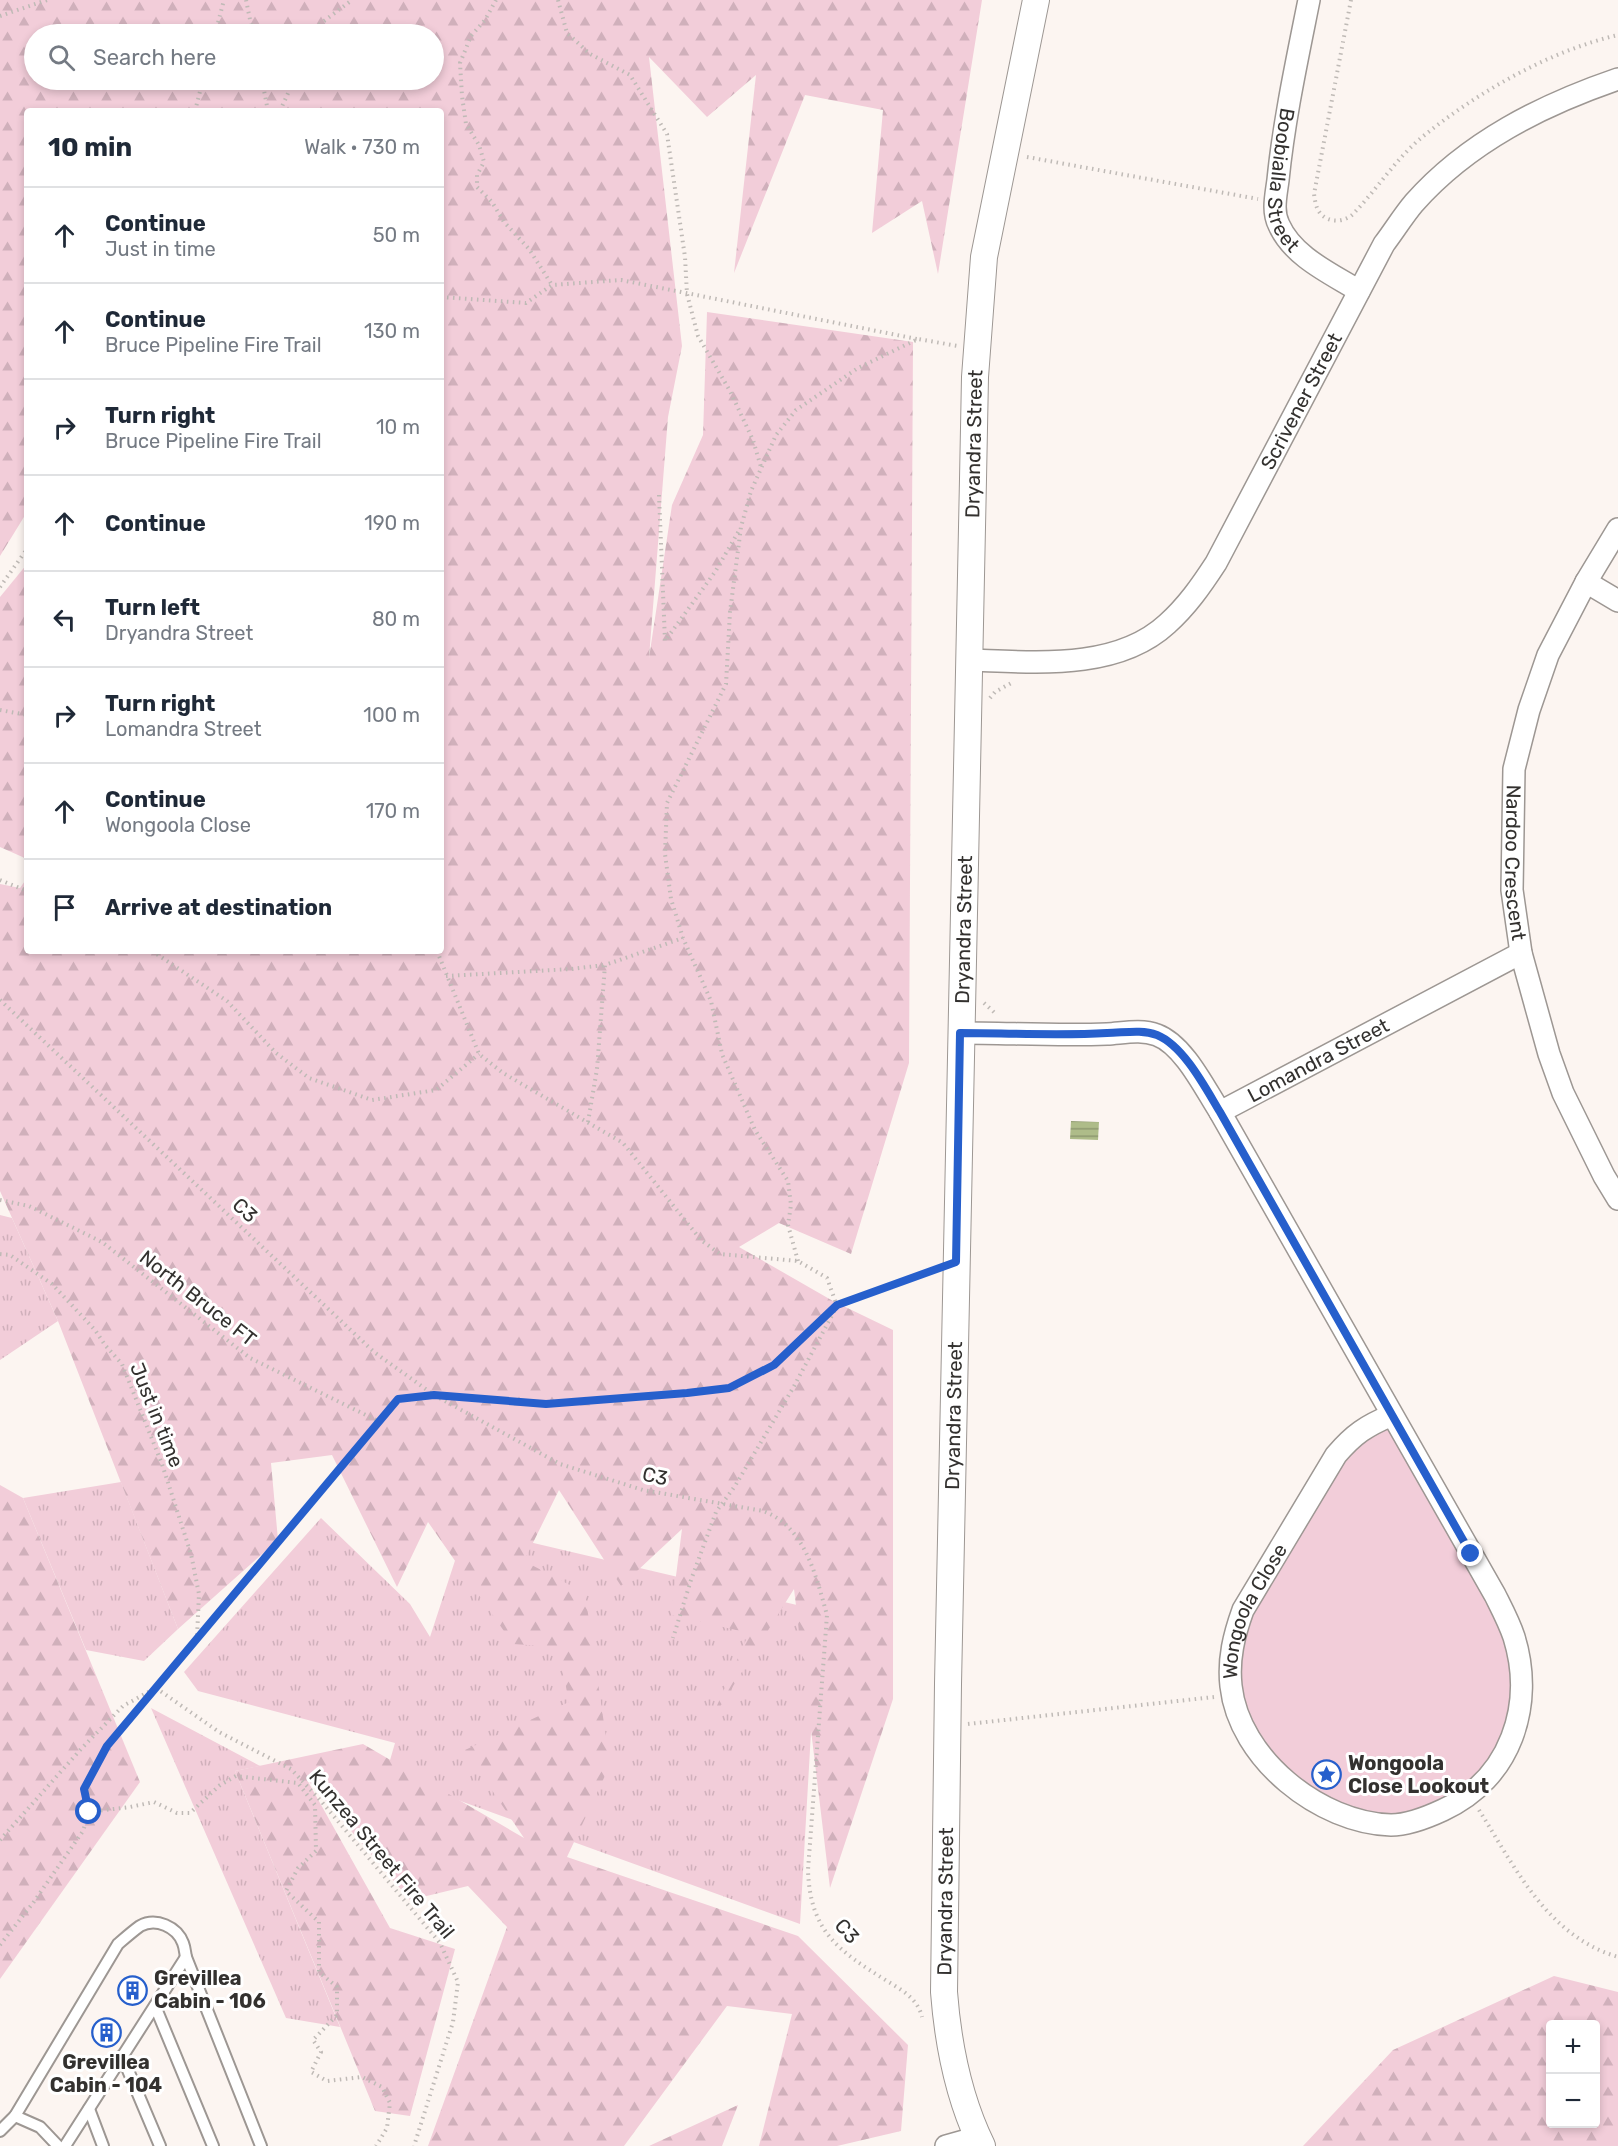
<!DOCTYPE html>
<html lang="en">
<head>
<meta charset="utf-8">
<style>
	:root { --surface:#fff; --page:#f2f2f3; --text:#1f2937; --muted:#747a83; --line:#e0e1e3 }
	body { margin:0; font-family:Rubik,sans-serif; background:var(--page); color:var(--text) }
	.controls { position:absolute; right:18px; bottom:18px; display:grid; overflow:hidden; border-radius:6px; box-shadow:0 3px 9px #0003 }
	.controls button { width:54px; height:54px; display:grid; place-items:center; padding:0; border:0; border-bottom:2px solid var(--line); background:var(--surface); color:var(--text); font:30px sans-serif }
	.stop { position:absolute; width:18px; height:18px; margin:-14px; border:4px solid #265fcc; border-radius:50%; background:#fff }
	.stop.end { background:#265fcc; border-color:#fff; box-shadow:0 2px 6px #0008 }
	.list { margin:0; padding:0; list-style:none }
	h2 { display:flex; justify-content:space-between; align-items:center; height:78px; margin:0; padding:0 24px; font-size:26px }
	h2 small { font-size:20px; font-weight:400; color:var(--muted) }
	.list li { display:grid; grid-template-columns:39px 1fr auto; gap:18px; align-items:center; box-sizing:border-box; height:96px; padding:0 24px; border-top:2px solid var(--line) }
	.list b { display:block; font-size:22px; white-space:nowrap }
	.list p { margin:0; font-size:20px; white-space:nowrap; color:var(--muted) }
	.list em { font-size:20px; font-style:normal; color:var(--muted) }
	.icon { flex:none; width:33px; height:33px; fill:none; stroke:currentColor; stroke-width:2; stroke-linecap:round; stroke-linejoin:round }
	.map { position:relative; flex:none; width:1618px; height:2146px; overflow:hidden }
	.search { position:absolute; background:var(--surface); box-shadow:0 3px 9px #0003; left:24px; top:24px; width:420px; height:66px; display:flex; align-items:center; gap:15px; box-sizing:border-box; padding:0 21px; border-radius:33px; color:var(--muted); font-size:22px }
	.panel { position:absolute; background:var(--surface); box-shadow:0 3px 9px #0003; left:24px; top:108px; width:420px; height:846px; border-radius:6px }
	.map>svg:first-child { display:block }
	.grass { fill:url(#grass-tufts) }
	.forest { fill:url(#forest-firs); fill-rule:evenodd }
	.park { fill:#f2cdd9 }
	.water { fill:url(#water-rules) }
	.lines { fill:none; stroke-linecap:round; stroke-linejoin:round }
	.service-casing { stroke:#9d9793; stroke-width:14 }
	.minor-casing { stroke:#9d9793; stroke-width:24 }
	.tertiary-casing { stroke:#9d9793; stroke-width:28 }
	.path { stroke:#bfbab6; stroke-width:4; stroke-dasharray:1.5 4.5; stroke-linecap:butt }
	.service { stroke:#fff; stroke-width:10 }
	.minor { stroke:#fff; stroke-width:21 }
	.tertiary { stroke:#fff; stroke-width:26 }
	.route { stroke:#265fcc; stroke-width:8 }
	.labels { text-anchor:middle; dominant-baseline:central; stroke-width:6; stroke-linejoin:round; paint-order:stroke }
	.street-label { font-size:20px; fill:#33312f; stroke:#fff }
	.poi-label { font-size:20px; font-weight:bold; fill:#33312f; stroke:#fff; text-anchor:start }
</style>
</head>
<body>
<div class="map">
<svg width="1618" height="2146" viewBox="0 0 1618 2146">
	<defs>
		<pattern id="grass-tufts" width="24" height="20" patternUnits="userSpaceOnUse" patternTransform="scale(1.5)"><rect width="24" height="20" fill="#f2cdd9"/><path d="M3 7l-1-3M5 7V3M7 7l1-3M15 17l-1-3M17 17v-4M19 17l1-3" fill="none" stroke="#d0b0bb"/></pattern>
		<pattern id="forest-firs" width="22" height="20" patternUnits="userSpaceOnUse" patternTransform="scale(1.5)"><rect width="22" height="20" fill="#f2cdd9"/><path d="M5 1l3.5 6h-7zM16 11l3.5 6h-7z" fill="#d0b0bb"/></pattern>
		<pattern id="water-rules" width="6" height="5" patternUnits="userSpaceOnUse" patternTransform="scale(1.5)"><rect width="6" height="5" fill="#aebc89"/><path d="M0 2.5h6" fill="none" stroke="#8e9970"/></pattern>
	</defs>
	<rect width="100%" height="100%" fill="#fcf5f1"/>
	<g class="grass">
		<path d="M0 1215 12 1218 58 1321 0 1360Z"/>
		<path d="M121 1482 178 1629 144 1661 86 1650 23 1498Z"/>
		<path d="M321 1518 410 1604 430 1637 466 1527 818 1610 800 1924 386 1774 395 1743 198 1691 184 1672Z"/>
		<path d="M151 1708 260 1766 235 1771 340 2027 286 2018Z"/>
	</g>
	<g class="forest">
		<path d="M0 0H982L938 274 922 201 872 233 883 110 805 95 734 273 756 75 707 117 649 57 682 346 668 417 649 658 672 505 703 435 707 312 913 342 909 1063 851 1254 779 1223 739 1247 833 1301 893 1330V1699L830 1888 794 1589 708 1726 749 1633 671 1615 682 1529 621 1586 559 1490 524 1561 585 1593 610 1765 567 1857 798 1936 908 2045 901 2131 837 2146H759L792 2014 727 2006 624 2146H428L507 1927 468 1886 410 1900 306 1778 390 1928 455 1949 410 2116 375 2111 235 1771 363 1744 524 1838 465 1750 569 1702 558 1647 513 1644 428 1522 397 1587 332 1455 271 1463 278 1540 178 1629 58 1321 0 1191V884L20 888 27 878V951H441V111H27V512L0 556ZM434 34V80H34V34Z"/>
		<path d="M27 564V859L0 847V597Z"/>
		<path d="M0 1485 23 1498 140 1782 0 1979Z"/>
		<path d="M1554 1976 1618 1992V2146H1303L1393 2050ZM1550 2024H1596V2124H1550Z"/>
		<path d="M738 2105 722 2146H649Z"/>
	</g>
	<path class="park" d="M1392 1415 1495 1595 1522 1687 1482 1784 1393 1825 1304 1796 1238 1713 1234 1635 1336 1455Z"/>
	<path class="water" d="M1071 1121 1099 1122 1098 1140 1070 1139Z"/>
	<g class="lines">
		<defs>
			<g id="service">
				<path d="M155 2006 213 2146"/>
				<path d="M122 2056 160 2146"/>
				<path d="M89 2109 103 2146"/>
				<path d="M15 2116 40 2127 58 2146"/>
				<path d="M0 2131 15 2116 118 1944C125 1938 133 1931 140 1926 156 1917 177 1927 183 1943 185 1948 185 1953 186 1957L261 2146"/>
				<path d="M65 2146 186 1957"/>
			</g>
			<g id="minor">
				<path id="s1" d="M1309 0C1297 60 1284 120 1278 180 1276 196 1272 211 1279 225 1293 257 1332 274 1359 291"/>
				<path id="s2" d="M1618 529 1586 582 1548 655 1529 710 1514 769 1512 890 1521 953 1549 1054 1563 1093 1604 1176 1618 1199"/>
				<path d="M1586 582 1618 601"/>
				<path id="s3" d="M969 660C1033 662 1116 671 1167 624 1187 606 1201 586 1216 563L1384 244C1394 231 1403 216 1414 203 1468 142 1542 105 1618 79"/>
				<path id="s4" d="M960 1033C1009 1033 1058 1036 1107 1034 1124 1033 1141 1029 1157 1035 1184 1045 1205 1089 1220 1112L1495 1595C1502 1609 1509 1622 1514 1637 1535 1705 1511 1779 1443 1810 1428 1817 1408 1825 1391 1825 1320 1823 1239 1759 1231 1686 1228 1659 1234 1635 1243 1610L1336 1455C1354 1434 1366 1426 1392 1415"/>
				<path id="s5" d="M1220 1112 1521 953"/>
				<path d="M946 2146 978 2137"/>
			</g>
			<g id="tertiary">
				<path id="s6" d="M982 2146C959 2099 948 2044 944 1992L948 1684 973 479 975 377 984 257 1036 0"/>
			</g>
		</defs>
		<use href="#service" class="service-casing"/>
		<use href="#minor" class="minor-casing"/>
		<use href="#tertiary" class="tertiary-casing"/>
		<g class="path">
			<path d="M246 0 253 34"/>
			<path d="M496 0 485 20 471 36 460 63 462 96 466 124 479 145 484 162 477 175V187L492 202 504 222 529 249 552 285"/>
			<path d="M558 0 567 33 590 54 630 75 667 134 685 257 687 294 698 336 730 391 753 440 761 467"/>
			<path d="M1351 0 1314 194C1315 201 1316 208 1320 213 1329 224 1346 222 1354 213 1377 189 1396 159 1421 138 1476 93 1549 51 1618 35"/>
			<path d="M0 16 47 0"/>
			<path d="M215 34 224 0"/>
			<path d="M312 34 316 27 352 0"/>
			<path d="M262 80 268 111"/>
			<path d="M195 111 203 80"/>
			<path d="M280 111 294 80"/>
			<path d="M1027 157 1258 199"/>
			<path d="M441 297 526 303 552 285 621 280 917 339"/>
			<path d="M659 495 665 641 715 572 740 529"/>
			<path d="M0 587 27 549"/>
			<path d="M990 698 995 692 1013 682"/>
			<path d="M0 710 27 715"/>
			<path d="M0 880 27 891"/>
			<path d="M152 951 227 1001 276 1053 309 1078 372 1100 436 1090 479 1054"/>
			<path d="M437 951 479 1054 503 1073 623 1143 701 1240 720 1254 798 1261 827 1278 837 1306 793 1388 735 1486 716 1512 691 1580 673 1638"/>
			<path d="M446 976 571 969 605 965"/>
			<path d="M0 1000 374 1352 434 1395 560 1464 643 1490 763 1511C805 1526 816 1576 827 1615L808 1870C810 1932 839 1951 887 1981 902 1990 918 1999 922 2017"/>
			<path d="M984 1003 996 1014"/>
			<path d="M588 1122 597 1069 605 965 683 938"/>
			<path d="M0 1200 29 1206 102 1242 250 1358 378 1421"/>
			<path d="M0 1254 10 1255 52 1284 95 1330 105 1345 122 1364 162 1464 191 1554 199 1594 197 1637"/>
			<path d="M798 1261 788 1225 791 1205 788 1181 755 1130 722 1054 711 1001 683 938 671 899 665 854 667 803 726 684 730 612 741 527 751 491 776 435 796 410 858 368 918 339 958 346"/>
			<path d="M156 1688 219 1732 291 1769 321 1801 440 1943 458 1982 453 2022 414 2146"/>
			<path d="M968 1724 1214 1697"/>
			<path d="M1479 1810C1515 1867 1547 1936 1618 1957"/>
			<path d="M89 1812 130 1807 154 1802 177 1813H190L220 1785 236 1776 298 1783 315 1805 316 1851 298 1868 286 1891 319 1922V1972L337 1987V2015L313 2040 321 2052 311 2072 327 2081 362 2077 382 2087 390 2103 387 2128 376 2146"/>
			<path d="M0 1840 81 1749 123 1706 152 1690"/>
			<path d="M0 1945 33 1903 83 1831 89 1812 84 1789 107 1746 398 1399 434 1395 546 1404 687 1393 729 1387 774 1365 837 1306 936 1269"/>
		</g>
		<use href="#service" class="service"/>
		<use href="#minor" class="minor"/>
		<use href="#tertiary" class="tertiary"/>
	</g>
	<g class="lines">
		<path class="route" d="M89 1812 84 1789 107 1746 398 1399 434 1395 546 1404 687 1393 729 1388 774 1365 837 1305 956 1262 960 1033C1009 1033 1058 1036 1107 1033 1123 1033 1141 1029 1157 1035 1184 1046 1206 1089 1220 1112L1471 1554"/>
	</g>
	<defs>
		<symbol id="sight-ring" viewBox="-11 -11 22 22"><circle r="9.5" fill="#fff" stroke="#265fcc" stroke-width="1.5"/><path d="M0-6L1.8-2.2L6-1.7L2.9 1.2L3.7 5.4L0 3.3L-3.7 5.4L-2.9 1.2L-6-1.7L-1.8-2.2Z" fill="#265fcc"/></symbol>
		<symbol id="building-ring" viewBox="-11 -11 22 22"><circle r="9.5" fill="#fff" stroke="#265fcc" stroke-width="1.5"/><path d="M-4-6H4V6H1V3H-1V6H-4ZM-2.5-4.3h1.7v1.8h-1.7ZM.8-4.3h1.7v1.8H.8ZM-2.5-1h1.7V.8h-1.7ZM.8-1h1.7V.8H.8Z" fill="#265fcc"/></symbol>
	</defs>
	<g fill-rule="evenodd">
		<use href="#sight-ring" x="1310" y="1758" width="33" height="33"/>
		<use href="#building-ring" x="116" y="1974" width="33" height="33"/>
		<use href="#building-ring" x="90" y="2016" width="33" height="33"/>
	</g>
	<g class="labels">
		<g class="street-label">
			<text stroke="none"><textPath href="#s1" startOffset="184">Boobialla Street</textPath></text>
			<text stroke="none"><textPath href="#s3" startOffset="468">Scrivener Street</textPath></text>
			<text stroke="none"><textPath href="#s6" startOffset="1708">Dryandra Street</textPath></text>
			<text stroke="none"><textPath href="#s2" startOffset="357">Nardoo Crescent</textPath></text>
			<text stroke="none"><textPath href="#s6" startOffset="1222">Dryandra Street</textPath></text>
			<text stroke="none"><textPath href="#s5" startOffset="111">Lomandra Street</textPath></text>
			<text transform="translate(245 1210) rotate(43)">C3</text>
			<text transform="translate(198 1298) rotate(38)">North Bruce FT</text>
			<text transform="translate(157 1415) rotate(68)">Just in time</text>
			<text stroke="none"><textPath href="#s6" startOffset="736">Dryandra Street</textPath></text>
			<text transform="translate(655 1476) rotate(12)">C3</text>
			<text stroke="none"><textPath href="#s4" startOffset="1468">Wongoola Close</textPath></text>
			<text transform="translate(382 1854) rotate(50)">Kunzea Street Fire Trail</text>
			<text stroke="none"><textPath href="#s6" startOffset="250">Dryandra Street</textPath></text>
			<text transform="translate(847 1931) rotate(49)">C3</text>
		</g>
		<g class="poi-label">
			<text x="1348" y="1763">Wongoola<tspan x="1348" dy="23">Close Lookout</tspan></text>
			<text x="154" y="1978">Grevillea<tspan x="154" dy="23">Cabin - 106</tspan></text>
			<text x="106" y="2062" text-anchor="middle">Grevillea<tspan x="106" dy="23">Cabin - 104</tspan></text>
		</g>
	</g>
</svg>
<div class="controls">
<button>+</button>
<button>−</button>
</div>
<div class="stop" style="left:89px;top:1812px"></div>
<div class="stop end" style="left:1471px;top:1554px"></div>
<div class="search"><svg class="icon" aria-label="search" viewBox="0 0 24 24"><circle cx="10" cy="10" r="6"/><path d="M15 15l6 6"/></svg>Search here</div>
<section class="panel">
<h2>10 min<small>Walk · 730 m</small></h2>
<ul class="list">
<li><svg class="icon" aria-label="ahead" viewBox="0 0 24 24"><path d="M12 20V5M6 11l6-6 6 6"/></svg><div><b>Continue</b><p>Just in time</p></div><em>50 m</em></li>
<li><svg class="icon" aria-label="ahead" viewBox="0 0 24 24"><path d="M12 20V5M6 11l6-6 6 6"/></svg><div><b>Continue</b><p>Bruce Pipeline Fire Trail</p></div><em>130 m</em></li>
<li><svg class="icon" aria-label="right" viewBox="0 0 24 24"><path d="M7 20v-9h11M14 6l5 5-5 5"/></svg><div><b>Turn right</b><p>Bruce Pipeline Fire Trail</p></div><em>10 m</em></li>
<li><svg class="icon" aria-label="ahead" viewBox="0 0 24 24"><path d="M12 20V5M6 11l6-6 6 6"/></svg><div><b>Continue</b></div><em>190 m</em></li>
<li><svg class="icon" aria-label="left" viewBox="0 0 24 24"><path d="M17 20v-9H6M10 6l-5 5 5 5"/></svg><div><b>Turn left</b><p>Dryandra Street</p></div><em>80 m</em></li>
<li><svg class="icon" aria-label="right" viewBox="0 0 24 24"><path d="M7 20v-9h11M14 6l5 5-5 5"/></svg><div><b>Turn right</b><p>Lomandra Street</p></div><em>100 m</em></li>
<li><svg class="icon" aria-label="ahead" viewBox="0 0 24 24"><path d="M12 20V5M6 11l6-6 6 6"/></svg><div><b>Continue</b><p>Wongoola Close</p></div><em>170 m</em></li>
<li><svg class="icon" aria-label="arrive" viewBox="0 0 24 24"><path d="M6 21V4h12l-3 4 3 4H6"/></svg><div><b>Arrive at destination</b></div></li>
</ul>
</section>
</div>
</body>
</html>
